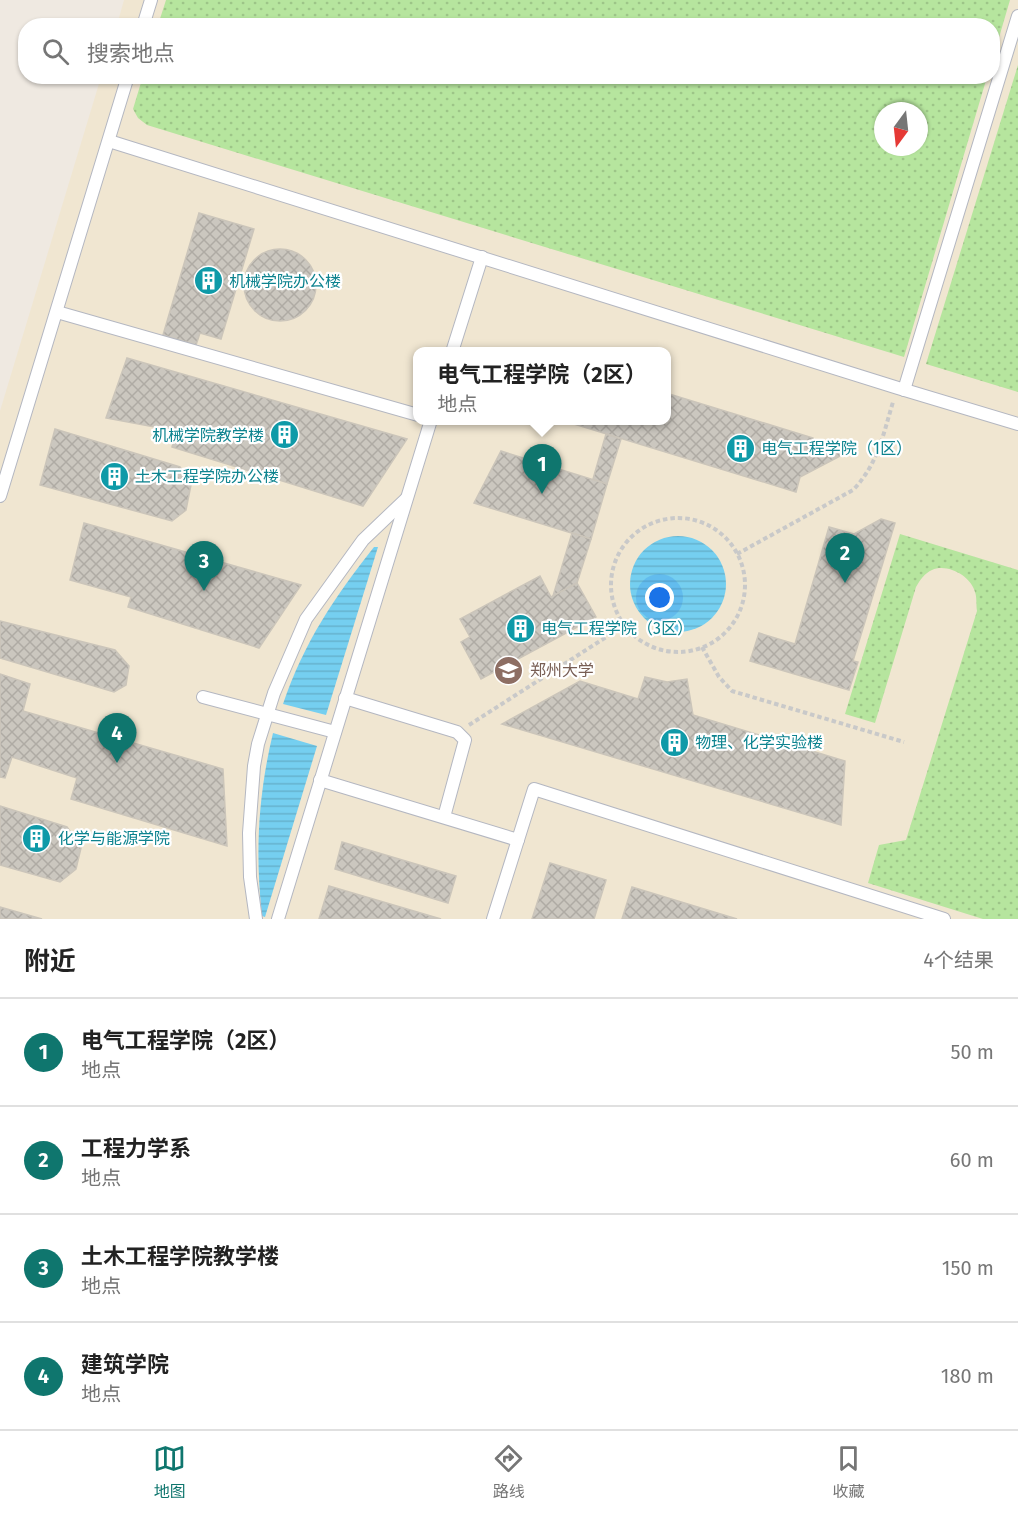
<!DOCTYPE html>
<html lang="zh">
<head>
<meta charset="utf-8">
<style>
	:root { --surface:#fff; --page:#f6f6f6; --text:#222; --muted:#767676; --line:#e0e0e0; --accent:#0f766e }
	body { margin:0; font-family:"Fira Sans","Noto Sans SC",sans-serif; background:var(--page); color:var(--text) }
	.compass { position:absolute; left:874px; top:102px; width:54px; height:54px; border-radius:50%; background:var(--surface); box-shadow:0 2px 4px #0004; rotate:195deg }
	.you { position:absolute; left:660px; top:598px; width:21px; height:21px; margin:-15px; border:4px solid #fff; border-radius:50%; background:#1a73e8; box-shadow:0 0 0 9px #1a73e833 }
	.badge { display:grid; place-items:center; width:39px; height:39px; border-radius:50%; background:var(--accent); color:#fff; font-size:20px; font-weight:700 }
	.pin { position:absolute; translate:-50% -50px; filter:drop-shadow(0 2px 3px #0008) }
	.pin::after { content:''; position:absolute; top:32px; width:21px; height:18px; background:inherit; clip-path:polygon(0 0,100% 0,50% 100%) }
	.popup { position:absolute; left:413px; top:347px; width:258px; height:78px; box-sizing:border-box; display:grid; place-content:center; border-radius:12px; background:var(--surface); filter:drop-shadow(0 2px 4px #0005); font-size:20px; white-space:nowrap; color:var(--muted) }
	.popup b { font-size:22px; color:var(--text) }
	.popup::after { content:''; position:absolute; left:50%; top:100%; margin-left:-12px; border:12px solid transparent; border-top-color:var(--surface) }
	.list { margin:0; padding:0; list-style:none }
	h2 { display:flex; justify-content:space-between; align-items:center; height:78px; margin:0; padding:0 24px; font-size:26px }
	h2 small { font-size:20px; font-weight:400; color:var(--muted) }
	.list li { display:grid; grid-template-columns:39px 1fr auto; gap:18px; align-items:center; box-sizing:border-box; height:108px; padding:0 24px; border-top:2px solid var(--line) }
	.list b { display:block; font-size:22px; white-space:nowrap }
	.list p { margin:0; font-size:20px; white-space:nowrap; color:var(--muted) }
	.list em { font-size:20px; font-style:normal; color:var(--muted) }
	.icon { flex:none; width:33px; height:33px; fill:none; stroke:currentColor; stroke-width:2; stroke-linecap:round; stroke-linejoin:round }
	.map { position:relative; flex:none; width:1018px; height:919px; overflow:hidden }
	.search { position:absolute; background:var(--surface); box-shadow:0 2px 4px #0004; left:18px; right:18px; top:18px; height:66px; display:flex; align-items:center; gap:15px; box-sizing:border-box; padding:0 21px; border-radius:24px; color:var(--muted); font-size:22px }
	.sheet { height:510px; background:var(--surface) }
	nav { display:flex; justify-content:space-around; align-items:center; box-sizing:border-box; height:84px; border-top:2px solid var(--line); background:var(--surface); font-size:16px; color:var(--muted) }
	nav a { display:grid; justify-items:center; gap:3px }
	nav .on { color:var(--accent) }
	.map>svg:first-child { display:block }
	.education { fill:#f0e6d1; fill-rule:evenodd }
	.grass { fill:url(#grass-dots); fill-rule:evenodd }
	.water { fill:url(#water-rules) }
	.building { fill:url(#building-cross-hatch); stroke:#cbc5ba; stroke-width:1.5 }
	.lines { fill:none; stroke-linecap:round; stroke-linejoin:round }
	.lane-casing { stroke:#b4b7c1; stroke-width:14 }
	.path { stroke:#c9c9c9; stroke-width:4; stroke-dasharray:4.5 3; stroke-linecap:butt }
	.lane { stroke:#fff; stroke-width:12 }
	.labels { text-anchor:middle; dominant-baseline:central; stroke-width:4.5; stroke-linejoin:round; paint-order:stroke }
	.culture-label { font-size:16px; fill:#0d838f; stroke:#fff; text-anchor:start }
	.education-label { font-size:16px; fill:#785e54; stroke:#fff; text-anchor:start }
</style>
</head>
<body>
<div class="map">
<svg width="1018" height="919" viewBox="0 0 1018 919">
	<defs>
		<pattern id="grass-dots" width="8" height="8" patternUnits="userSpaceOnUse" patternTransform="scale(1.5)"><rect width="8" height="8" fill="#b6e59e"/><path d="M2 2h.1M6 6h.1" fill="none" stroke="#9dc588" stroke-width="1.8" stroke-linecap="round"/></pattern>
		<pattern id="water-rules" width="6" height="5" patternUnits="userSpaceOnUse" patternTransform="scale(1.5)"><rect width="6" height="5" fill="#75cff0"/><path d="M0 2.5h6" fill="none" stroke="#66b2ce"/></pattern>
		<pattern id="building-cross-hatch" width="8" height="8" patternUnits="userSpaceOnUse" patternTransform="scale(1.5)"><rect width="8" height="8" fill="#cbc7bf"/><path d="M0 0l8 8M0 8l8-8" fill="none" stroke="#afaba4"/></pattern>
	</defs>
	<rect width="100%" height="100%" fill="#efe9e1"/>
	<path class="education" d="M124 0H1018V919H0V411L101 77 992 76V26L117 25ZM883 111H919V147H883ZM418 352H666V420H418Z"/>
	<g class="grass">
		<path d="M166 0H1010L993 58 992 26 158 25Z"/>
		<path d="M1018 65V392L926 364Z"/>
		<path d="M143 76H987V77L904 357 147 125 138 118 133 109ZM883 111H919V147H883Z"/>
		<path d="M900 534 1018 570V919H983L868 883 879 845 906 840 977 611C976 605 977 597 975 592 971 576 947 563 932 570 925 573 920 580 916 587L875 723 845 714Z"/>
	</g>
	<g class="water">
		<circle cx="678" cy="584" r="48"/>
		<path d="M374 547H378L326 715 283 704C304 642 334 598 374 547Z"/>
		<path d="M273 733 317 746 265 917 262 916C255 852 258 796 273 733Z"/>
	</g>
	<g class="building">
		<path d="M199 213 254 229 221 339 200 333 196 345 163 335Z"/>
		<circle cx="280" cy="285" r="36"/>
		<path d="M127 358 407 439 363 506 172 447 176 431 106 418Z"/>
		<path d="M666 393 813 438 812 443 846 453 800 477 796 492 561 420H666Z"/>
		<path d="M55 429 180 467 191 485 186 510 172 521 40 485Z"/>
		<path d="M606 434 621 439 607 484 593 479Z"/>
		<path d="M501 451 607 484 591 539 474 503Z"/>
		<path d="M881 519 895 523 853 661 858 662 849 690 750 661 759 633 795 644 829 527 854 534Z"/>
		<path d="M84 523 301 585 259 648 128 607 131 597 70 580Z"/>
		<path d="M572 533 591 539 577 583 553 596Z"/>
		<path d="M540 576 551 597 577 583 596 617 481 679 461 642 470 637 460 619Z"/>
		<path d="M0 621 115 650 129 666 126 685 114 692 0 658Z"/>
		<path d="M0 674 30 684 23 711 223 769 227 846 71 799 77 778 12 757 5 778 0 777Z"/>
		<path d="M645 677 667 682 687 679 693 715 845 761 841 825 502 724 580 681 638 699Z"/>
		<path d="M0 806 67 827 81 848 76 869 60 882 0 865Z"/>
		<path d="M342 842 456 876 448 903 335 869Z"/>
		<path d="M550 863 606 880 594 919H532Z"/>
		<path d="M329 886 441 919H319Z"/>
		<path d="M632 887 737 919H622Z"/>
		<path d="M0 907 42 919H0Z"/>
	</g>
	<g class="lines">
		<defs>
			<g id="lane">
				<path d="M143 26 151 0"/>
				<path d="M109 141 898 388 1018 424"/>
				<path d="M57 312 418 415"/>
				<path d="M452 352 482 257"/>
				<path d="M904 390 1018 16"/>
				<path d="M0 496 128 76"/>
				<path d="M203 697 335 732"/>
				<path d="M345 698 457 732 465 740 444 817"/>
				<path d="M320 780 518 840"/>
				<path d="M256 919 250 877 249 833 254 766 258 744 274 693 306 619 363 540 406 499"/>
				<path d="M278 919 431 420"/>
				<path d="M493 919 534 789 944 919"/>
			</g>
		</defs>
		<use href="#lane" class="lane-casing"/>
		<g class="path">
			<circle cx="678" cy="585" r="67"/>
			<path d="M737 554 853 490C878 464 883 435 893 402"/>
			<path d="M702 647 719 677 732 691 904 742"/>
			<path d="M469 725 625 625"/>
		</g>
		<use href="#lane" class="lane"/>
	</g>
	<defs>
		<symbol id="building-disc" viewBox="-11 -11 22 22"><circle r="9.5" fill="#0f9aa8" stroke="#fff"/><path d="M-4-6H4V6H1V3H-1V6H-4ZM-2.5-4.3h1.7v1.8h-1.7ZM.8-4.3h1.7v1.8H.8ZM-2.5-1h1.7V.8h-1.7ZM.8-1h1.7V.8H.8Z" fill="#fff"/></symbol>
		<symbol id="university-disc" viewBox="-11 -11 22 22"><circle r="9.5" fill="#8d6e63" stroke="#fff"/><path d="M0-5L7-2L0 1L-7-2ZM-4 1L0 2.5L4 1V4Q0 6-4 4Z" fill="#fff"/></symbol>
	</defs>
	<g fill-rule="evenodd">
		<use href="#building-disc" x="192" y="264" width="33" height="33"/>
		<use href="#building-disc" x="268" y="418" width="33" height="33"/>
		<use href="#building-disc" x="724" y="432" width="33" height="33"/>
		<use href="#building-disc" x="98" y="460" width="33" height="33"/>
		<use href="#building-disc" x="504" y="612" width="33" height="33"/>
		<use href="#university-disc" x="492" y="654" width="33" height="33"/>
		<use href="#building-disc" x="658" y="726" width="33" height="33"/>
		<use href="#building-disc" x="20" y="822" width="33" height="33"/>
	</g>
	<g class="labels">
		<g class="culture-label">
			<text x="229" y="281">机械学院办公楼</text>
			<text x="264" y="435" text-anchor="end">机械学院教学楼</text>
			<text x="761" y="448">电气工程学院（1区）</text>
			<text x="135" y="476">土木工程学院办公楼</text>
			<text x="541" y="628">电气工程学院（3区）</text>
			<text x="695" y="742">物理、化学实验楼</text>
			<text x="58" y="838">化学与能源学院</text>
		</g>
		<g class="education-label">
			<text x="530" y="670">郑州大学</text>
		</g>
	</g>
</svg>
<svg class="compass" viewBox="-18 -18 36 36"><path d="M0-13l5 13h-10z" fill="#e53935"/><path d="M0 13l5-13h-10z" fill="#767676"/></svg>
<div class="you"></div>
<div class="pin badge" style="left:542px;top:494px">1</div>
<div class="popup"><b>电气工程学院（2区）</b>地点</div>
<div class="pin badge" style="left:845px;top:583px">2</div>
<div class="pin badge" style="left:204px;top:591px">3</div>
<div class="pin badge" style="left:117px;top:763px">4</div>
<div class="search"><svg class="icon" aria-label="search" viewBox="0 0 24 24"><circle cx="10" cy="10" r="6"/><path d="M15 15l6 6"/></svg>搜索地点</div>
</div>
<section class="sheet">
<h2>附近<small>4个结果</small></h2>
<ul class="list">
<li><span class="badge">1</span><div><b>电气工程学院（2区）</b><p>地点</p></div><em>50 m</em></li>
<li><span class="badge">2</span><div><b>工程力学系</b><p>地点</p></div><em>60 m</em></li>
<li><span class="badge">3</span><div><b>土木工程学院教学楼</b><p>地点</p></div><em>150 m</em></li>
<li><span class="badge">4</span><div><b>建筑学院</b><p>地点</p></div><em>180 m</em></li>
</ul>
</section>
<nav>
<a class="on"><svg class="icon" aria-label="map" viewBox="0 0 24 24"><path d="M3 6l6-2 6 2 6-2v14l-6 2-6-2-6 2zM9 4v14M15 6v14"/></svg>地图</a>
<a><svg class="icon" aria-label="directions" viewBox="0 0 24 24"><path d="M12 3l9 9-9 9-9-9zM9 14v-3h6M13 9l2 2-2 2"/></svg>路线</a>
<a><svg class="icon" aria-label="saved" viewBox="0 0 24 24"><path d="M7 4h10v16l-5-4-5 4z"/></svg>收藏</a>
</nav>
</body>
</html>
